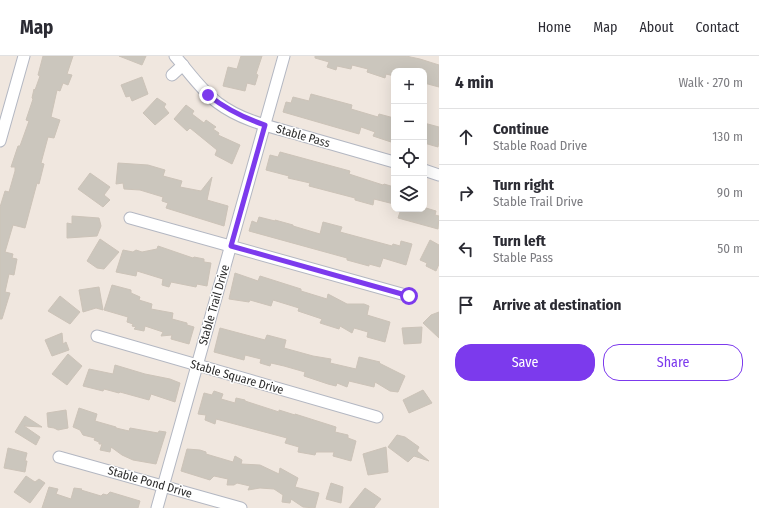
<!DOCTYPE html>
<html lang="en">
<head>
<meta charset="utf-8">
<style>
	:root { --surface:#fff; --page:#f7f7f7; --text:#2b2b33; --muted:#7c7c81; --line:#e1e1e2; --accent:#7c3aed }
	body { margin:0; font-family:"Fira Sans Condensed",sans-serif; background:var(--page); color:var(--text) }
	.controls { position:absolute; right:12px; top:12px; display:grid; overflow:hidden; border-radius:8px; box-shadow:0 4px 16px #0002 }
	.controls button { width:36px; height:36px; display:grid; place-items:center; padding:0; border:0; border-bottom:1px solid var(--line); background:var(--surface); color:var(--text); font:20px sans-serif }
	.stop { position:absolute; width:12px; height:12px; margin:-9px; border:3px solid #7c3aed; border-radius:50%; background:#fff }
	.stop.end { background:#7c3aed; border-color:#fff; box-shadow:0 1px 4px #0008 }
	.list { margin:0; padding:0; list-style:none }
	h2 { display:flex; justify-content:space-between; align-items:center; height:52px; margin:0; padding:0 16px; font-size:17px }
	h2 small { font-size:13px; font-weight:400; color:var(--muted) }
	.list li { display:grid; grid-template-columns:26px 1fr auto; gap:12px; align-items:center; box-sizing:border-box; height:56px; padding:0 16px; border-top:1px solid var(--line) }
	.list b { display:block; font-size:15px; white-space:nowrap }
	.list p { margin:0; font-size:13px; white-space:nowrap; color:var(--muted) }
	.list em { font-size:13px; font-style:normal; color:var(--muted) }
	.actions { display:flex; gap:8px; padding:12px 16px }
	.actions a { flex:1; padding:9px 0; border:1px solid var(--accent); border-radius:16px; text-align:center; font-size:14px; color:var(--accent) }
	.actions .main { background:var(--accent); color:#fff }
	.icon { flex:none; width:22px; height:22px; fill:none; stroke:currentColor; stroke-width:2; stroke-linecap:round; stroke-linejoin:round }
	.map { position:relative; flex:none; width:439px; height:452px; overflow:hidden }
	header { display:flex; align-items:center; gap:24px; box-sizing:border-box; height:56px; padding:0 20px; background:var(--surface); border-bottom:1px solid var(--line) }
	header strong { font-size:19px }
	nav { display:flex; gap:22px; margin-inline-start:auto; font-size:14px }
	main { display:flex }
	aside { flex:1; background:var(--surface) }
	.map>svg:first-child { display:block }
	.building { fill:#cbc6bd; stroke:#ccc3b8 }
	.lines { fill:none; stroke-linecap:round; stroke-linejoin:round }
	.minor-casing { stroke:#b3b7c2; stroke-width:13 }
	.minor { stroke:#fff; stroke-width:11 }
	.route { stroke:#7c3aed; stroke-width:5 }
	.labels { text-anchor:middle; dominant-baseline:central; stroke-width:3; stroke-linejoin:round; paint-order:stroke }
	.street-label { font-size:12px; fill:#2d2d2d; stroke:#fff }
</style>
</head>
<body>
<header>
<strong>Map</strong>
<nav><a>Home</a><a>Map</a><a>About</a><a>Contact</a></nav>
</header>
<main>
<div class="map">
<svg width="439" height="452" viewBox="0 0 439 452">
	<rect width="100%" height="100%" fill="#f0e7df"/>
	<g class="building">
		<path d="M43 0H73L67 18 72 19 68 29 63 27 60 35 57 34 51 61 60 64 54 82 48 81 41 107 44 108 39 128 37 127 25 172 13 169 5 196 13 198 12 202 17 203 14 219 9 218 5 236 10 237 2 263H0V151L5 135 9 136 15 115V111H11L18 90H20L29 65 26 64 33 43 32 42 34 33 35 34 40 20 38 19Z"/>
		<path d="M119 0H146L142 9Z"/>
		<path d="M241 0H262L256 18 258 19 255 29 247 27 245 35 223 30 228 11 237 13Z"/>
		<path d="M315 0H406L420 3 439 9V31L424 27V15H394V20L386 18 385 22 367 16 368 13 352 9 351 13 337 10 336 14 327 11 329 6 315 2Z"/>
		<path d="M142 21 148 38 132 45 130 40 126 41 121 29Z"/>
		<path d="M311 38 352 49 351 53 378 61 379 58 394 62V74L391 86 373 80 375 76 361 71 359 78 283 56 286 46 291 47 293 41 309 45Z"/>
		<path d="M157 42 166 48 164 51 169 57 155 69 143 57Z"/>
		<path d="M186 49 194 55 192 58 204 67 206 64 216 71 213 73 219 77 218 79 240 89 232 108 215 99 217 94 190 72 187 75 174 63Z"/>
		<path d="M424 67 439 71V85L438 91 424 87Z"/>
		<path d="M280 96 350 115 349 118 383 129 384 128 394 131V148L374 143 373 149 355 144V142L309 130 310 127 288 122 289 120 266 114 270 99 278 101Z"/>
		<path d="M118 107 148 109 165 114 163 120 182 125 180 131 201 135 212 121 207 144 228 150 224 170 166 152 168 147 162 145 163 141 140 134 124 133 123 127 116 128Z"/>
		<path d="M90 117 110 131 104 139 110 144 103 151 78 133Z"/>
		<path d="M426 152 436 155 435 159 439 160 438 173 398 162 401 153Z"/>
		<path d="M72 160 99 162 101 170 97 180 67 182V167L72 168Z"/>
		<path d="M259 161 275 165V164L293 169V170L320 178 323 166 342 171 340 176 392 190 393 188 400 190 401 185 412 188 406 209 383 202 380 211 369 208V210L347 204V202L249 175 252 165 257 167Z"/>
		<path d="M100 183 119 196 104 213 97 212 87 205Z"/>
		<path d="M430 184 439 189V208L436 215 426 210 427 207 420 204Z"/>
		<path d="M158 190 193 202 194 201 204 203V206L211 207 207 230 197 228 196 231 171 226 169 231 162 229 163 223 137 215 136 220 116 216 123 194 133 196 136 194 142 196 157 193Z"/>
		<path d="M235 217 258 225 260 220 301 233V235L327 243 328 238 347 248H364L369 250 367 259 390 266 385 286 367 281 368 276 354 272 352 277 340 270 339 273 320 267 322 263 298 255 299 252 273 244 271 250 250 244 249 246 229 243Z"/>
		<path d="M112 229 131 234V237L140 241 139 244 152 248 151 253 173 257 172 263 187 267V269L194 271 189 288 171 283 172 279 161 280 163 276 145 270 144 275 134 273 136 271 132 270 133 268 127 266 128 261 104 254Z"/>
		<path d="M99 231 103 254 96 252 83 256 79 234Z"/>
		<path d="M60 240 80 256 70 268 48 255Z"/>
		<path d="M439 256V282L423 267 431 259Z"/>
		<path d="M422 271 421 287 404 288 402 272Z"/>
		<path d="M220 272 265 284 267 279 286 284 284 292 313 300 331 303 330 307 356 313 359 301 380 306 379 307 405 320 398 336 390 335 375 326 374 331 349 325 347 331 337 327 336 330 328 328 304 320 305 316 284 310 271 307 270 310 260 307 261 303 245 299 244 304 214 296Z"/>
		<path d="M62 277 63 288 66 286 69 294 52 300 45 284Z"/>
		<path d="M68 298 82 310 67 329 52 318Z"/>
		<path d="M115 309 145 318 170 323 180 327 175 346 151 338 149 344 120 336 119 337 104 333 103 335 83 330 89 313 113 318Z"/>
		<path d="M423 334 432 347 409 357 403 344Z"/>
		<path d="M214 335 223 338 221 343 235 347 236 342 245 344V345L279 356V354L295 359V358L336 371 335 376 348 379V382L356 385 351 405 333 400 334 396H316L315 399 298 396 299 391 285 387 287 382 216 363 215 368 205 364 206 359 198 358 204 337 212 339Z"/>
		<path d="M79 352 97 358 95 365 116 371V372L129 375 130 372 158 377 159 375 166 376 156 408 133 404 122 399 111 391 110 396 100 394 102 388H99V386L94 384 95 382 83 379 80 374 73 371Z"/>
		<path d="M66 354 68 372 58 374 54 372 48 371 47 357Z"/>
		<path d="M25 360 42 371 24 370 40 381 36 389 15 376Z"/>
		<path d="M397 379 405 381 419 391 417 395 429 405 414 400 408 406 388 391Z"/>
		<path d="M386 391 388 416 368 419 363 398Z"/>
		<path d="M8 392 27 397 25 405H27L25 416 4 412Z"/>
		<path d="M187 393 200 394 206 396V398L233 406 235 400 242 404 241 408 260 409 279 418 280 412 298 422 295 431 319 437 315 452 303 451 291 443 290 447 282 446 283 439 274 433 260 432 248 434 250 430 237 427 234 429H227L228 423 214 420 210 424 181 415Z"/>
		<path d="M26 420 35 426 39 423 45 427 30 447 14 436Z"/>
		<path d="M331 427 343 431 341 447 326 443Z"/>
		<path d="M49 431 58 433 56 438 71 443 74 432 82 433 81 434 101 440 103 438 107 439 110 436 140 445 138 452H42Z"/>
		<path d="M365 432 381 443 374 452H349Z"/>
	</g>
	<g class="lines">
		<defs>
			<g id="minor">
				<path d="M175 0C189 16 201 34 218 47 242 65 272 71 300 79 331 88 363 97 394 106"/>
				<path d="M172 19 183 9"/>
				<path d="M0 85 24 0"/>
				<path d="M424 114 439 119"/>
				<path d="M130 162 409 240"/>
				<path d="M97 280 377 361"/>
				<path d="M59 401 241 452"/>
				<path d="M157 452 284 0"/>
			</g>
		</defs>
		<use href="#minor" class="minor-casing"/>
		<use href="#minor" class="minor"/>
	</g>
	<g class="lines">
		<path class="route" d="M208 39C226 53 244 62 265 69L231 190 409 240"/>
	</g>
	<g class="labels">
		<g class="street-label">
			<text transform="translate(303 80) rotate(16)">Stable Pass</text>
			<text transform="translate(214 249) rotate(-74)">Stable Trail Drive</text>
			<text transform="translate(237 321) rotate(16)">Stable Square Drive</text>
			<text transform="translate(150 426) rotate(16)">Stable Pond Drive</text>
		</g>
	</g>
</svg>
<div class="controls">
<button>+</button>
<button>−</button>
<button><svg class="icon" aria-label="locate" viewBox="0 0 24 24"><circle cx="12" cy="12" r="6"/><path d="M12 2v4M12 18v4M2 12h4M18 12h4"/></svg></button>
<button><svg class="icon" aria-label="layers" viewBox="0 0 24 24"><path d="M12 4l9 5-9 5-9-5zM3 14l9 5 9-5"/></svg></button>
</div>
<div class="stop" style="left:409px;top:240px"></div>
<div class="stop end" style="left:208px;top:39px"></div>
</div>
<aside>
<h2>4 min<small>Walk · 270 m</small></h2>
<ul class="list">
<li><svg class="icon" aria-label="ahead" viewBox="0 0 24 24"><path d="M12 20V5M6 11l6-6 6 6"/></svg><div><b>Continue</b><p>Stable Road Drive</p></div><em>130 m</em></li>
<li><svg class="icon" aria-label="right" viewBox="0 0 24 24"><path d="M7 20v-9h11M14 6l5 5-5 5"/></svg><div><b>Turn right</b><p>Stable Trail Drive</p></div><em>90 m</em></li>
<li><svg class="icon" aria-label="left" viewBox="0 0 24 24"><path d="M17 20v-9H6M10 6l-5 5 5 5"/></svg><div><b>Turn left</b><p>Stable Pass</p></div><em>50 m</em></li>
<li><svg class="icon" aria-label="arrive" viewBox="0 0 24 24"><path d="M6 21V4h12l-3 4 3 4H6"/></svg><div><b>Arrive at destination</b></div></li>
</ul>
<div class="actions"><a class="main">Save</a><a>Share</a></div>
</aside>
</main>
</body>
</html>
